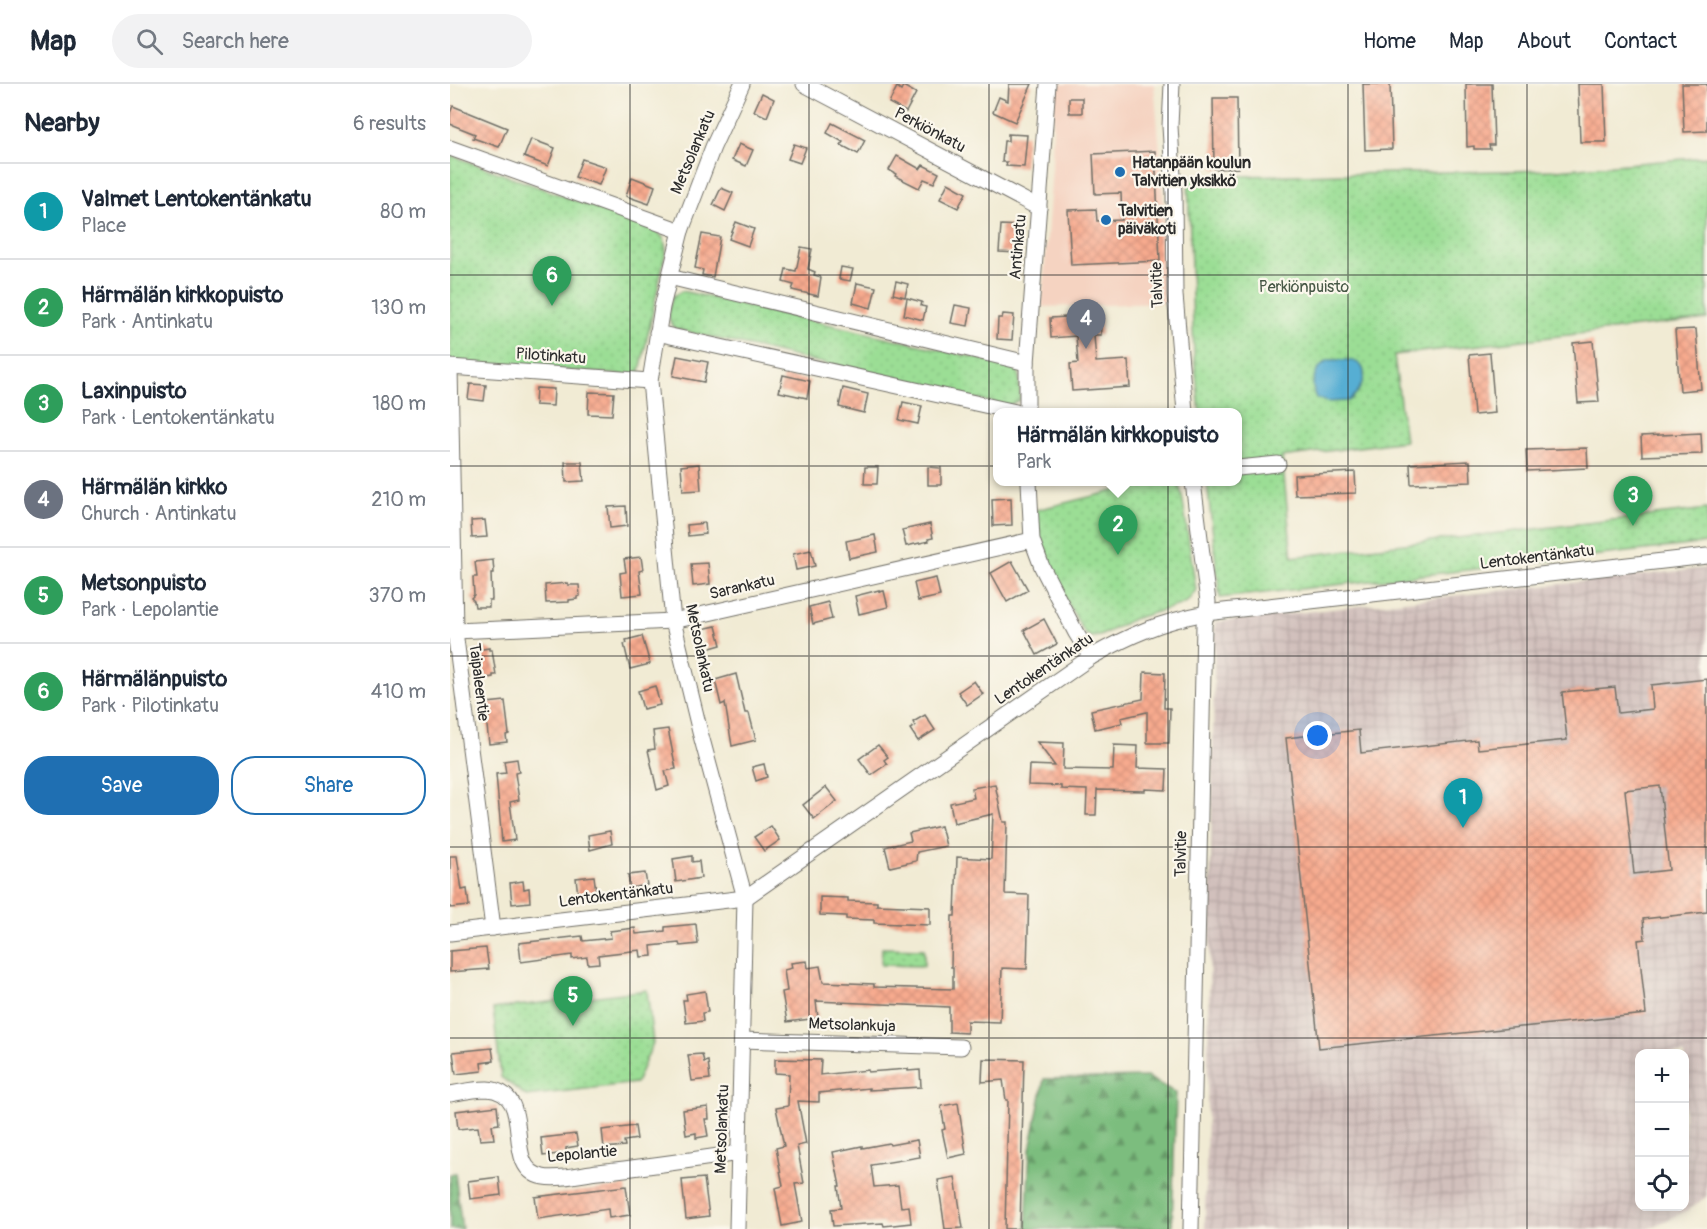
<!DOCTYPE html>
<html lang="en">
<head>
<meta charset="utf-8">
<style>
	:root { --surface:#fff; --page:#f2f2f3; --text:#1f2937; --muted:#747a83; --line:#e0e1e3; --accent:#1f6fb2 }
	body { margin:0; font-family:Pangolin,sans-serif; background:var(--page); color:var(--text) }
	.controls { position:absolute; right:18px; bottom:18px; display:grid; overflow:hidden; border-radius:12px; box-shadow:0 3px 15px #0003 }
	.controls button { width:54px; height:54px; display:grid; place-items:center; padding:0; border:0; border-bottom:2px solid var(--line); background:var(--surface); color:var(--text); font:30px sans-serif }
	.you { position:absolute; left:868px; top:652px; width:21px; height:21px; margin:-15px; border:4px solid #fff; border-radius:50%; background:#1a73e8; box-shadow:0 0 0 9px #1a73e833 }
	.badge { display:grid; place-items:center; width:39px; height:39px; border-radius:50%; background:var(--accent); color:#fff; font-size:20px; font-weight:700 }
	.pin { position:absolute; translate:-50% -50px; filter:drop-shadow(0 2px 3px #0008) }
	.pin::after { content:''; position:absolute; top:32px; width:21px; height:18px; background:inherit; clip-path:polygon(0 0,100% 0,50% 100%) }
	.popup { position:absolute; left:543px; top:324px; width:249px; height:78px; box-sizing:border-box; display:grid; place-content:center; border-radius:12px; background:var(--surface); filter:drop-shadow(0 2px 4px #0005); font-size:20px; white-space:nowrap; color:var(--muted) }
	.popup b { font-size:22px; color:var(--text) }
	.popup::after { content:''; position:absolute; left:50%; top:100%; margin-left:-12px; border:12px solid transparent; border-top-color:var(--surface) }
	.list { margin:0; padding:0; list-style:none }
	h2 { display:flex; justify-content:space-between; align-items:center; height:78px; margin:0; padding:0 24px; font-size:26px }
	h2 small { font-size:20px; font-weight:400; color:var(--muted) }
	.list li { display:grid; grid-template-columns:39px 1fr auto; gap:18px; align-items:center; box-sizing:border-box; height:96px; padding:0 24px; border-top:2px solid var(--line) }
	.list b { display:block; font-size:22px; white-space:nowrap }
	.list p { margin:0; font-size:20px; white-space:nowrap; color:var(--muted) }
	.list em { font-size:20px; font-style:normal; color:var(--muted) }
	.actions { display:flex; gap:12px; padding:18px 24px }
	.actions a { flex:1; padding:14px 0; border:2px solid var(--accent); border-radius:24px; text-align:center; font-size:21px; color:var(--accent) }
	.actions .main { background:var(--accent); color:#fff }
	.icon { flex:none; width:33px; height:33px; fill:none; stroke:currentColor; stroke-width:2; stroke-linecap:round; stroke-linejoin:round }
	.map { position:relative; flex:none; width:1257px; height:1145px; overflow:hidden }
	header { display:flex; align-items:center; gap:36px; box-sizing:border-box; height:84px; padding:0 30px; background:var(--surface); border-bottom:2px solid var(--line) }
	header strong { font-size:28px }
	nav { display:flex; gap:33px; margin-inline-start:auto; font-size:21px }
	.search { width:420px; height:54px; background:var(--page); display:flex; align-items:center; gap:15px; box-sizing:border-box; padding:0 21px; border-radius:33px; color:var(--muted); font-size:22px }
	main { display:flex }
	aside { flex:1; background:var(--surface) }
	.map>svg:first-child { display:block }
	.built { fill:#f5d3c1 }
	.industrial { fill:url(#industrial-grid); fill-rule:evenodd }
	.forest { fill:url(#forest-firs); stroke:#547454; stroke-width:1.5 }
	.park { fill:url(#park-dots); stroke:#638460; stroke-width:1.5 }
	.water { fill:#56aed3; stroke:#406c7f; stroke-width:1.5 }
	.building { fill:url(#building-cross-hatch); fill-rule:evenodd }
	.lines { fill:none; stroke-linecap:round; stroke-linejoin:round }
	.minor-casing { stroke:#706e66; stroke-width:17 }
	.minor { stroke:#fff; stroke-width:15 }
	.grid { fill:none; stroke:#2b2b2b; stroke-width:1.5; stroke-opacity:0.55 }
	.poi-dot { fill:#1f6fb2; stroke:#fbf7ec; stroke-width:2 }
	.labels { text-anchor:middle; dominant-baseline:central; stroke-width:4.5; stroke-linejoin:round; paint-order:stroke }
	.street-label { font-size:16px; fill:#2b2b2b; stroke:#fbf7ec }
	.poi-label { font-size:16px; font-weight:bold; fill:#2b2b2b; stroke:#fbf7ec; text-anchor:start }
	.park-label { font-size:16px; fill:#475846; stroke:#fbf7ec }
</style>
</head>
<body>
<header>
<strong>Map</strong>
<div class="search"><svg class="icon" aria-label="search" viewBox="0 0 24 24"><circle cx="10" cy="10" r="6"/><path d="M15 15l6 6"/></svg>Search here</div>
<nav><a>Home</a><a>Map</a><a>About</a><a>Contact</a></nav>
</header>
<main>
<aside>
<h2>Nearby<small>6 results</small></h2>
<ul class="list">
<li><span class="badge" style="background:#0f9aa8">1</span><div><b>Valmet Lentokentänkatu</b><p>Place</p></div><em>80 m</em></li>
<li><span class="badge" style="background:#2e9e5b">2</span><div><b>Härmälän kirkkopuisto</b><p>Park · Antinkatu</p></div><em>130 m</em></li>
<li><span class="badge" style="background:#2e9e5b">3</span><div><b>Laxinpuisto</b><p>Park · Lentokentänkatu</p></div><em>180 m</em></li>
<li><span class="badge" style="background:#6b7280">4</span><div><b>Härmälän kirkko</b><p>Church · Antinkatu</p></div><em>210 m</em></li>
<li><span class="badge" style="background:#2e9e5b">5</span><div><b>Metsonpuisto</b><p>Park · Lepolantie</p></div><em>370 m</em></li>
<li><span class="badge" style="background:#2e9e5b">6</span><div><b>Härmälänpuisto</b><p>Park · Pilotinkatu</p></div><em>410 m</em></li>
</ul>
<div class="actions"><a class="main">Save</a><a>Share</a></div>
</aside>
<div class="map">
<svg width="1257" height="1145" viewBox="0 0 1257 1145">
	<defs>
		<pattern id="industrial-grid" width="8" height="8" patternUnits="userSpaceOnUse" patternTransform="scale(1.5)"><rect width="8" height="8" fill="#d1c0bc"/><path d="M0 4h8M4 0v8" fill="none" stroke="#b4a5a2"/></pattern>
		<pattern id="forest-firs" width="22" height="20" patternUnits="userSpaceOnUse" patternTransform="scale(1.5)"><rect width="22" height="20" fill="#7cbd7e"/><path d="M5 1l3.5 6h-7zM16 11l3.5 6h-7z" fill="#669a67"/></pattern>
		<pattern id="park-dots" width="8" height="8" patternUnits="userSpaceOnUse" patternTransform="scale(1.5)"><rect width="8" height="8" fill="#9bde95"/><path d="M2 2h.1M6 6h.1" fill="none" stroke="#86bf81" stroke-width="1.8" stroke-linecap="round"/></pattern>
		<pattern id="building-cross-hatch" width="8" height="8" patternUnits="userSpaceOnUse" patternTransform="scale(1.5)"><rect width="8" height="8" fill="#f7aa8e"/><path d="M0 0l8 8M0 8l8-8" fill="none" stroke="#d4927b"/></pattern>
	</defs>
	<rect width="100%" height="100%" fill="#fbf7ec"/>
	<filter id="ink" filterUnits="userSpaceOnUse"><feTurbulence type="fractalNoise" baseFrequency=".0167" numOctaves="2"/><feDisplacementMap in="SourceGraphic" scale="12" xChannelSelector="R" yChannelSelector="G"/><feConvolveMatrix kernelMatrix="1 2 1 2 8 2 1 2 1" color-interpolation-filters="sRGB"/></filter>
	<filter id="wash" filterUnits="userSpaceOnUse"><feTurbulence type="fractalNoise" baseFrequency=".008" numOctaves="4" result="noise"/><feDisplacementMap in="SourceGraphic" scale="24" xChannelSelector="R" yChannelSelector="G"/><feGaussianBlur stdDeviation="1.35" result="paint"/><feColorMatrix in="noise" values="0 0 0 0 0 0 0 0 0 0 0 0 0 0 0 0 0 1.4 0 .05"/><feComposite in="paint" operator="in"/></filter>
	<g filter="url(#wash)">
		<rect width="100%" height="100%" fill="#f1ebd4"/>
		<path class="built" d="M604 0H704L713 101 714 219 592 223 602 84Z"/>
		<path class="industrial" d="M1257 484V1112L1240 1125 1198 1145H755L765 538ZM1190 970H1234V1122H1190Z"/>
		<g class="forest">
			<path d="M697 993 726 1009 722 1145H576L580 1066 594 995Z"/>
			<path d="M5 1089 12 1145H0V1090Z"/>
		</g>
		<g class="park">
			<path d="M0 71 206 146 214 155 216 166 189 292 0 278Z"/>
			<path d="M1257 73V235L944 271 955 357 832 373 842 473 1257 425V459L770 514 757 398H788V328H750L744 272 738 93 1106 86Z"/>
			<path d="M232 207 562 282 569 289 570 316 557 322 226 245C214 234 219 225 223 212Z"/>
			<path d="M700 398H728L732 411 746 506 738 517 730 521 683 535 650 552 642 553 635 550 599 485 590 456 586 426Z"/>
			<path d="M432 864 474 865V882L431 881Z"/>
			<path d="M197 906 203 959 186 999 76 1012 51 993 43 925Z"/>
		</g>
		<path class="water" d="M878 276C887 276 901 274 908 279 922 288 908 311 898 317L877 318 866 314C859 299 865 285 878 276Z"/>
		<g id="blocks">
			<g class="building">
				<path d="M559 0H582L565 38 543 28 549 13 558 17Z"/>
				<path d="M913 0H940L942 65 915 66Z"/>
				<path d="M1016 0H1042L1044 61H1039L1040 65H1024V62L1017 63Z"/>
				<path d="M1128 0H1154L1156 58H1130Z"/>
				<path d="M1232 0H1257V47L1234 48Z"/>
				<path d="M453 2 466 9 456 28 439 19 447 3 451 6Z"/>
				<path d="M312 9 324 15 317 33 304 27Z"/>
				<rect x="619" y="14" width="13" height="15"/>
				<path d="M763 14H787L788 84 764 85Z"/>
				<path d="M3 22 57 44 49 63 23 54 25 50 0 40V29Z"/>
				<path d="M382 39 415 56 408 70 391 61 393 58 377 49Z"/>
				<path d="M558 50 577 51 574 83 556 82 557 78H552L554 57H558Z"/>
				<path d="M81 55 105 64 98 82 74 73Z"/>
				<path d="M289 60 303 66 296 82 282 76Z"/>
				<path d="M344 60 356 64 350 79 338 75Z"/>
				<path d="M705 67 710 177 621 181 618 126 646 125 647 137 672 136 671 109 645 110 643 70Z"/>
				<path d="M447 72 470 85 473 81 489 89 484 99 474 95 469 104 445 92 446 90 439 86Z"/>
				<path d="M132 75 156 83 149 101 125 93Z"/>
				<path d="M182 93 205 102 199 120 176 112Z"/>
				<path d="M498 99 516 109 508 124 490 115Z"/>
				<path d="M271 104 283 109 275 127 263 121Z"/>
				<path d="M286 138 304 145 298 162 279 155Z"/>
				<path d="M551 141 570 142 568 169 549 168Z"/>
				<path d="M252 150 270 153 263 193 252 191 253 186 245 184Z"/>
				<path d="M351 163 362 165 358 185 365 188 364 191 371 193 368 212 342 206 344 201 333 198 336 185 346 187Z"/>
				<path d="M391 183 403 185 400 197 389 195Z"/>
				<path d="M446 197 458 200 455 213 443 210Z"/>
				<path d="M407 199 426 203 421 224 403 219Z"/>
				<path d="M457 214 472 218 471 222 476 223 473 236 454 231Z"/>
				<path d="M505 221 521 224 518 242 501 239Z"/>
				<path d="M553 230 564 231 562 256 547 255 548 234H552Z"/>
				<path d="M650 231 651 251H644L646 278 678 276 680 303 622 307 620 280 628 279 626 252 601 254 600 234Z"/>
				<path d="M1246 245 1251 305 1230 307 1225 246Z"/>
				<path d="M1143 257 1149 318 1128 319 1123 259Z"/>
				<path d="M1040 269 1045 329 1024 331 1019 271Z"/>
				<path d="M227 272 258 278 254 298 223 292Z"/>
				<path d="M333 291 360 297 357 314 329 308Z"/>
				<path d="M20 300 36 301 34 317 18 315Z"/>
				<path d="M86 304 104 305 103 322 85 321Z"/>
				<path d="M393 304 418 310 414 329 389 323Z"/>
				<path d="M139 308 164 309 162 331 138 330Z"/>
				<path d="M453 318 472 322 468 340 449 336Z"/>
				<path d="M1251 349 1252 370 1192 372 1191 352Z"/>
				<path d="M1137 364 1138 384 1077 387 1076 366Z"/>
				<path d="M1020 377 1021 398 961 400 960 380Z"/>
				<path d="M115 378H132L134 397 116 398Z"/>
				<path d="M249 380 251 406 233 407 231 382Z"/>
				<path d="M415 383H428L427 400H414Z"/>
				<path d="M478 383 491 384V401H478Z"/>
				<path d="M905 388 906 409 845 411 844 391Z"/>
				<path d="M561 414 562 441 543 442 542 415Z"/>
				<path d="M176 422 177 442 160 444 158 423Z"/>
				<path d="M35 436 37 453 22 454 21 437Z"/>
				<path d="M255 439 256 450 238 452 237 441Z"/>
				<path d="M480 440 483 454 478 455 479 457 456 462 452 446Z"/>
				<path d="M425 451 428 468 399 474 396 457Z"/>
				<path d="M361 466 365 482 346 486 343 470Z"/>
				<path d="M191 473 193 486 189 487 192 510 172 512 170 489 176 488 174 475Z"/>
				<path d="M43 476 44 489H41L42 516H39V523H25L24 517 21 514 24 511 23 493H27L25 478Z"/>
				<path d="M562 477 578 506 557 518 541 489Z"/>
				<path d="M258 479 260 500 243 502 241 480Z"/>
				<path d="M486 494 490 512 468 517 464 499Z"/>
				<path d="M118 499V501H129L130 512 127 513V515L119 516V518L96 519 95 501Z"/>
				<path d="M429 506V508L434 507 438 523 409 530 405 512Z"/>
				<path d="M378 518 382 535 363 540 359 523Z"/>
				<path d="M594 535 607 560 587 571 574 546Z"/>
				<path d="M266 542 271 561 257 565 252 545Z"/>
				<path d="M192 552 200 580 180 585 174 560 177 559 176 556Z"/>
				<path d="M39 564V566H42L46 591H43V593L31 595 27 566Z"/>
				<path d="M694 588 715 589 714 624H720L719 659H697V628L671 634 672 639 645 645 641 626 693 615Z"/>
				<path d="M286 590 295 629H299L306 656 282 662 275 619 271 621 265 596Z"/>
				<path d="M1257 595V828L1193 835 1195 855 1188 856 1196 930 869 964 836 654 909 646 911 669 1027 656 1028 665 1117 656 1112 608 1165 603 1168 629 1203 625 1201 601ZM1210 702 1219 786 1184 790 1175 706Z"/>
				<path d="M524 597 533 610 517 621 508 608Z"/>
				<path d="M205 602 210 621 193 625 188 607Z"/>
				<path d="M55 617 59 650 56 651 57 658 39 660 36 633H39L37 619Z"/>
				<path d="M475 631 485 646 468 657 460 645 465 642 463 638Z"/>
				<path d="M218 645 226 685 215 687 219 702 207 706 198 666 205 665 203 647Z"/>
				<path d="M587 658 614 659 613 685 663 686 664 661 688 662 687 684 717 685 716 706 695 705V707L647 706 646 731H636L637 706 611 705V702L578 701 579 681 605 682Z"/>
				<path d="M428 661 438 673 434 676 437 680 421 691 409 675Z"/>
				<path d="M67 675 69 688 65 689 69 716 60 718 65 756 52 758 46 690 56 689 54 677Z"/>
				<path d="M314 680 317 693 306 697 302 683Z"/>
				<path d="M545 700 553 738H557L555 810 579 811 577 885 552 884 550 938 517 937V949L499 948V923L366 917 368 934 337 938 332 908 337 907 334 886 342 884 341 879 357 877 358 884 370 882 373 898 424 900V903L503 905V883H501L502 832H505L507 773 541 775 543 730 504 739 500 719 524 714 522 704Z"/>
				<path d="M376 703 387 717 364 735 353 721Z"/>
				<path d="M321 742 330 756 314 767 304 753Z"/>
				<path d="M491 742 496 762 467 768 466 777 440 783 435 763 461 757 459 749Z"/>
				<path d="M160 747 162 760 140 766 138 751Z"/>
				<path d="M0 772H7L12 806 17 805 19 822 0 824Z"/>
				<path d="M242 772V778L249 777 251 794 226 798 223 775Z"/>
				<path d="M195 789 197 801 180 804 178 791Z"/>
				<path d="M144 792 146 808 128 811 126 794Z"/>
				<path d="M73 797 74 805 79 804 80 818 62 820 60 799Z"/>
				<path d="M370 813 398 814V817L427 818V821L480 823V841L424 839V836L396 835V832L370 831Z"/>
				<path d="M246 840 248 860 230 862 229 859 201 862 202 872 191 873 190 866 148 871 149 879 138 880 137 873 122 875V871L71 878 69 859 132 852 133 857 161 854 160 847 185 844 186 850 215 847V843Z"/>
				<path d="M36 864 39 885 0 888V867Z"/>
				<path d="M255 907 258 928 252 929 253 937 236 939 233 916H237L236 910Z"/>
				<path d="M42 964 44 977 31 979 32 987 6 990 3 968Z"/>
				<path d="M252 970 254 978 258 977 260 995 242 997 238 971Z"/>
				<path d="M325 975 371 976 370 991 418 986V988L458 985V987L470 986 471 1003 419 1006V1004L369 1009V1018L348 1017 356 1060 347 1062 354 1099 345 1100 352 1138 332 1142 325 1104 333 1102 326 1064 334 1062 326 1024 338 1022 339 990 325 989Z"/>
				<path d="M533 975 574 976 570 1145H555L558 1016H556L553 996 532 998Z"/>
				<path d="M508 1019 516 1070 498 1074 492 1046 495 1045 491 1022Z"/>
				<path d="M47 1022 49 1040 42 1041 44 1055 30 1056 28 1043 8 1045 6 1027Z"/>
				<path d="M258 1023 259 1035H255L258 1052 246 1054V1049L236 1051 233 1026Z"/>
				<path d="M185 1042 187 1055 174 1057 175 1062 154 1064 152 1046Z"/>
				<path d="M126 1050 128 1062 116 1064V1069L93 1072 91 1054Z"/>
				<path d="M467 1056 470 1073 421 1081 424 1103 448 1101 451 1123 459 1122 461 1139 434 1142 433 1139 383 1142 381 1125 391 1124 388 1102H390L383 1068 412 1062V1064L439 1059 440 1061Z"/>
				<path d="M49 1093 51 1111 20 1115 18 1097Z"/>
				<path d="M505 1093 513 1144 495 1145 488 1096Z"/>
				<path d="M254 1094 259 1132 236 1135 232 1096Z"/>
				<path d="M176 1102 180 1131 159 1134 158 1125 88 1135 85 1113Z"/>
			</g>
		</g>
	</g>
	<g filter="url(#ink)">
		<use href="#blocks" fill-opacity="0" stroke="#706e66" stroke-width="1.5"/>
		<g class="lines">
			<defs>
				<g id="minor">
					<path d="M354 0 589 124"/>
					<path d="M722 0 720 42 724 109 725 211 735 328"/>
					<path d="M0 64 231 147"/>
					<path d="M219 193 577 279"/>
					<path d="M207 249 566 328"/>
					<path d="M0 283 5 547 43 844"/>
					<path d="M0 283 200 297"/>
					<path d="M577 328V279L598 0"/>
					<path d="M788 384 828 380"/>
					<path d="M579 398 582 456 592 483 626 549 641 573"/>
					<path d="M5 547 223 537 582 456"/>
					<path d="M0 849 295 814 641 573C682 550 710 538 756 529L1257 472"/>
					<path d="M292 956 511 963"/>
					<path d="M0 1010C11 1008 25 1005 37 1005 89 1009 49 1084 93 1093 109 1096 131 1090 148 1088 195 1083 242 1076 289 1069"/>
					<path d="M287 1145 295 814 250 648 223 537 200 297 212 223 231 147 263 63 292 0"/>
					<path d="M741 1145 754 541 758 518 743 398"/>
				</g>
			</defs>
			<use href="#minor" class="minor-casing"/>
			<use href="#minor" class="minor"/>
		</g>
	</g>
	<path class="grid" d="M180 0V1145M359 0V1145M539 0V1145M718 0V1145M898 0V1145M1077 0V1145M0 191H1257M0 382H1257M0 572H1257M0 763H1257M0 954H1257"/>
	<g class="poi-dot">
		<circle cx="670" cy="88" r="6"/>
		<circle cx="656" cy="136" r="6"/>
	</g>
	<g class="labels">
		<g class="street-label">
			<text transform="translate(480 46) rotate(28)">Perkiönkatu</text>
			<text transform="translate(243 68) rotate(-67)">Metsolankatu</text>
			<text transform="translate(568 163) rotate(-85)">Antinkatu</text>
			<text transform="translate(707 201) rotate(-92)">Talvitie</text>
			<text transform="translate(101 272) rotate(4)">Pilotinkatu</text>
			<text transform="translate(1087 473) rotate(-7)">Lentokentänkatu</text>
			<text transform="translate(292 503) rotate(-13)">Sarankatu</text>
			<text transform="translate(250 564) rotate(78)">Metsolankatu</text>
			<text transform="translate(594 585) rotate(-34)">Lentokentänkatu</text>
			<text transform="translate(29 598) rotate(83)">Taipaleentie</text>
			<text transform="translate(731 770) rotate(-89)">Talvitie</text>
			<text transform="translate(166 811) rotate(-7)">Lentokentänkatu</text>
			<text transform="translate(402 941) rotate(2)">Metsolankuja</text>
			<text transform="translate(272 1045) rotate(-88)">Metsolankatu</text>
			<text transform="translate(132 1070) rotate(-5)">Lepolantie</text>
		</g>
		<g class="poi-label">
			<text x="682" y="79">Hatanpään koulun<tspan x="682" dy="18">Talvitien yksikkö</tspan></text>
			<text x="668" y="127">Talvitien<tspan x="668" dy="18">päiväkoti</tspan></text>
		</g>
		<g class="park-label">
			<text x="854" y="203">Perkiönpuisto</text>
		</g>
	</g>
</svg>
<div class="controls">
<button>+</button>
<button>−</button>
<button><svg class="icon" aria-label="locate" viewBox="0 0 24 24"><circle cx="12" cy="12" r="6"/><path d="M12 2v4M12 18v4M2 12h4M18 12h4"/></svg></button>
</div>
<div class="you"></div>
<div class="pin badge" style="left:1013px;top:744px;background:#0f9aa8">1</div>
<div class="pin badge" style="left:668px;top:471px;background:#2e9e5b">2</div>
<div class="popup"><b>Härmälän kirkkopuisto</b>Park</div>
<div class="pin badge" style="left:1183px;top:442px;background:#2e9e5b">3</div>
<div class="pin badge" style="left:636px;top:265px;background:#6b7280">4</div>
<div class="pin badge" style="left:123px;top:942px;background:#2e9e5b">5</div>
<div class="pin badge" style="left:102px;top:222px;background:#2e9e5b">6</div>
</div>
</main>
</body>
</html>
